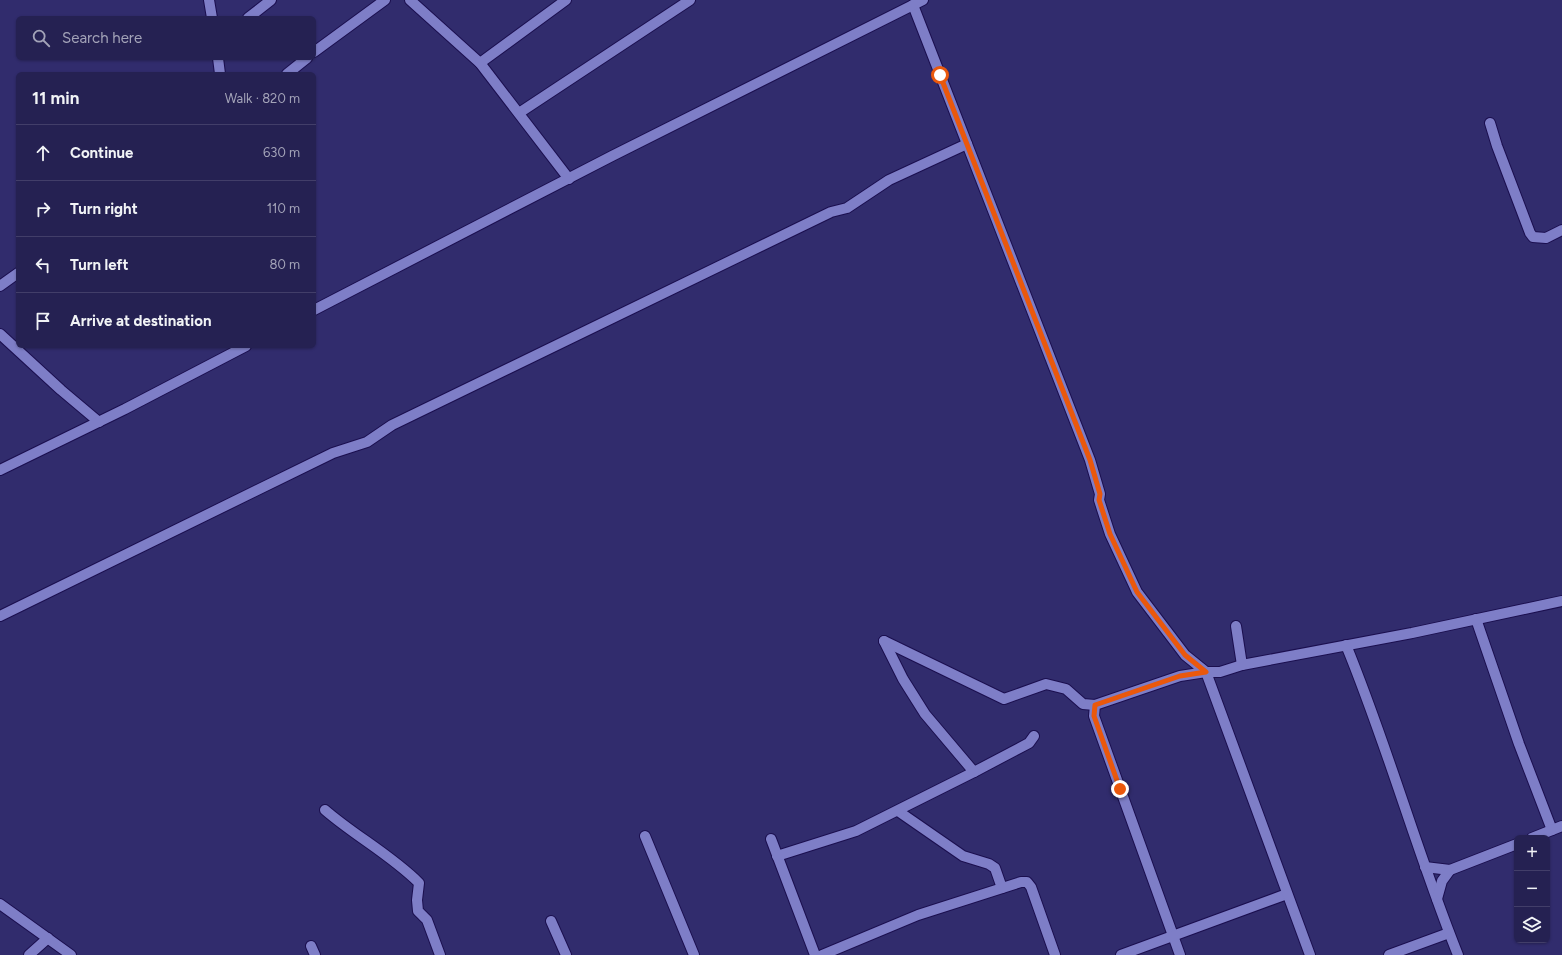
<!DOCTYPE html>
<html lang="en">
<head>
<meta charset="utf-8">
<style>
	:root { --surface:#252152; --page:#2d2959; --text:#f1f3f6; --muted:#a3a3b8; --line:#423e69 }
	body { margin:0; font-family:Figtree,sans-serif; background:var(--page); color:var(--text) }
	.controls { position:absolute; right:12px; bottom:12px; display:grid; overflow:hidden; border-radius:6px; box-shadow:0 1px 3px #0004 }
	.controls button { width:36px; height:36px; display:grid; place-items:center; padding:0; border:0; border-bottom:1px solid var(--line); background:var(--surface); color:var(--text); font:20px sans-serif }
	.stop { position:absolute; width:12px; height:12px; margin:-9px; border:3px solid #ea580c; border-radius:50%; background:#fff }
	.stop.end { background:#ea580c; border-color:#fff; box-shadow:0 1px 4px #0008 }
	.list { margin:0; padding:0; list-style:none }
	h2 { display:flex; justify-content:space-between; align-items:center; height:52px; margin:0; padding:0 16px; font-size:17px }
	h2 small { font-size:13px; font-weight:400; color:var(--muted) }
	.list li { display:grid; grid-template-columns:26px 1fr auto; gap:12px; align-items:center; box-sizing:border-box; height:56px; padding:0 16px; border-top:1px solid var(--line) }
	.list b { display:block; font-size:15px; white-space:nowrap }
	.list em { font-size:13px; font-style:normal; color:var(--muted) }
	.icon { flex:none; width:22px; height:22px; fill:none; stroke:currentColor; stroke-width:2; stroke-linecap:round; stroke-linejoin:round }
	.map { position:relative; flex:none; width:1562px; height:955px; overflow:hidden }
	.search { position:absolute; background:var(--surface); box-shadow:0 1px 3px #0004; left:16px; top:16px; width:300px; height:44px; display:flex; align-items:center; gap:10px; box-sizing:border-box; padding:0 14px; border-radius:6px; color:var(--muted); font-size:15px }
	.panel { position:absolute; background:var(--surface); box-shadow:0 1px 3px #0004; left:16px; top:72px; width:300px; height:276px; border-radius:6px }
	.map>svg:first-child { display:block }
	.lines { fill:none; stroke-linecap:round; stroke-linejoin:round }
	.minor-casing { stroke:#1b0f4f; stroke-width:12 }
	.minor { stroke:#7e7ec7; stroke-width:10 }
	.route { stroke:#ea580c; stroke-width:5 }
</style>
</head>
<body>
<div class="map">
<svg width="1562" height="955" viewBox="0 0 1562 955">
	<rect width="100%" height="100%" fill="#312c6d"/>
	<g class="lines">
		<defs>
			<g id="minor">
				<path d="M209 0 212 18"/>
				<path d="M410 0 480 63 569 179"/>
				<path d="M913 5 1090 460 1100 494 1099 500 1110 534 1137 592 1185 655 1206 672 1180 676 1095 705 1094 716 1180 955"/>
				<path d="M248 18 271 0"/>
				<path d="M314 52 385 0"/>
				<path d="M218 58 220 74"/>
				<path d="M480 63 566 0"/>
				<path d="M287 74 307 58"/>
				<path d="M519 113 690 0"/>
				<path d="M1490 123 1497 146 1530 233 1533 237 1546 238 1562 230"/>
				<path d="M0 286 18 273"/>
				<path d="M314 310 612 156 923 0"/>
				<path d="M0 334 61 390 99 422"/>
				<path d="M0 470 125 409 246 346"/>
				<path d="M0 616 333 453 367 442 392 425 831 212 847 208 889 180 967 144"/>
				<path d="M1476 619 1519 744 1552 830"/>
				<path d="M1236 626 1242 665"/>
				<path d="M884 641 1004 699 1046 684 1066 689 1083 704 1095 705"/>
				<path d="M1346 645C1388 747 1417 853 1458 955"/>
				<path d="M974 772 1029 743 1034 736"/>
				<path d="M325 810C355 836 391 855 419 883L417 900 418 911 427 920 440 955"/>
				<path d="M898 811 963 856 989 864 995 868 1002 888"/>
				<path d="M645 836 694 955"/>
				<path d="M1532 838 1562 826"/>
				<path d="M771 839 815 955"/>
				<path d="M777 856 856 831 974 772 925 714 903 679 884 641"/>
				<path d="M1425 867 1450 870 1442 881 1437 899"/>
				<path d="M1450 870 1517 844"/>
				<path d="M0 904 71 955"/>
				<path d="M551 921 566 955"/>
				<path d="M311 946 315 955"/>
				<path d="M29 955 48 938"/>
				<path d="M822 955 918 915 1021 882H1027L1031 887 1055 955"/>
				<path d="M1121 955 1287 894"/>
				<path d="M1310 955 1206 672H1220L1242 665 1412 633 1562 601"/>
				<path d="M1389 955 1449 933"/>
			</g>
		</defs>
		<use href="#minor" class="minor-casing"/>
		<use href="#minor" class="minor"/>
	</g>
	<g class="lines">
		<path class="route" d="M940 75 1090 460 1100 494 1099 500 1110 534 1137 592 1185 655 1206 672 1180 676 1095 705 1094 716 1120 789"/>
	</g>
</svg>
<div class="controls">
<button>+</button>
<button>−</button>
<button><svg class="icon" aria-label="layers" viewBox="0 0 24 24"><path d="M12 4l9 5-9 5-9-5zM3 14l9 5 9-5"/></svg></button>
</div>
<div class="stop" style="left:940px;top:75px"></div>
<div class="stop end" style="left:1120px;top:789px"></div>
<div class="search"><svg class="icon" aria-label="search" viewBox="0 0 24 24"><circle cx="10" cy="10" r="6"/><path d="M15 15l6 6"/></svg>Search here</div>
<section class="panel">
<h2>11 min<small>Walk · 820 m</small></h2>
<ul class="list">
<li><svg class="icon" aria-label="ahead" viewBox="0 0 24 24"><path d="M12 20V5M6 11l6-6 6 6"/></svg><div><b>Continue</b></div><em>630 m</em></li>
<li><svg class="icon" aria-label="right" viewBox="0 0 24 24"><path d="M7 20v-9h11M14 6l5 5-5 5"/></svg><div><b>Turn right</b></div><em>110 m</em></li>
<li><svg class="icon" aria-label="left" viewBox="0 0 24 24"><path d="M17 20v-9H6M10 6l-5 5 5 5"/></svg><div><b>Turn left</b></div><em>80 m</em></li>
<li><svg class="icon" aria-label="arrive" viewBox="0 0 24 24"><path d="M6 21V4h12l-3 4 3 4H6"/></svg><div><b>Arrive at destination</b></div></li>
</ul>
</section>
</div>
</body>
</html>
